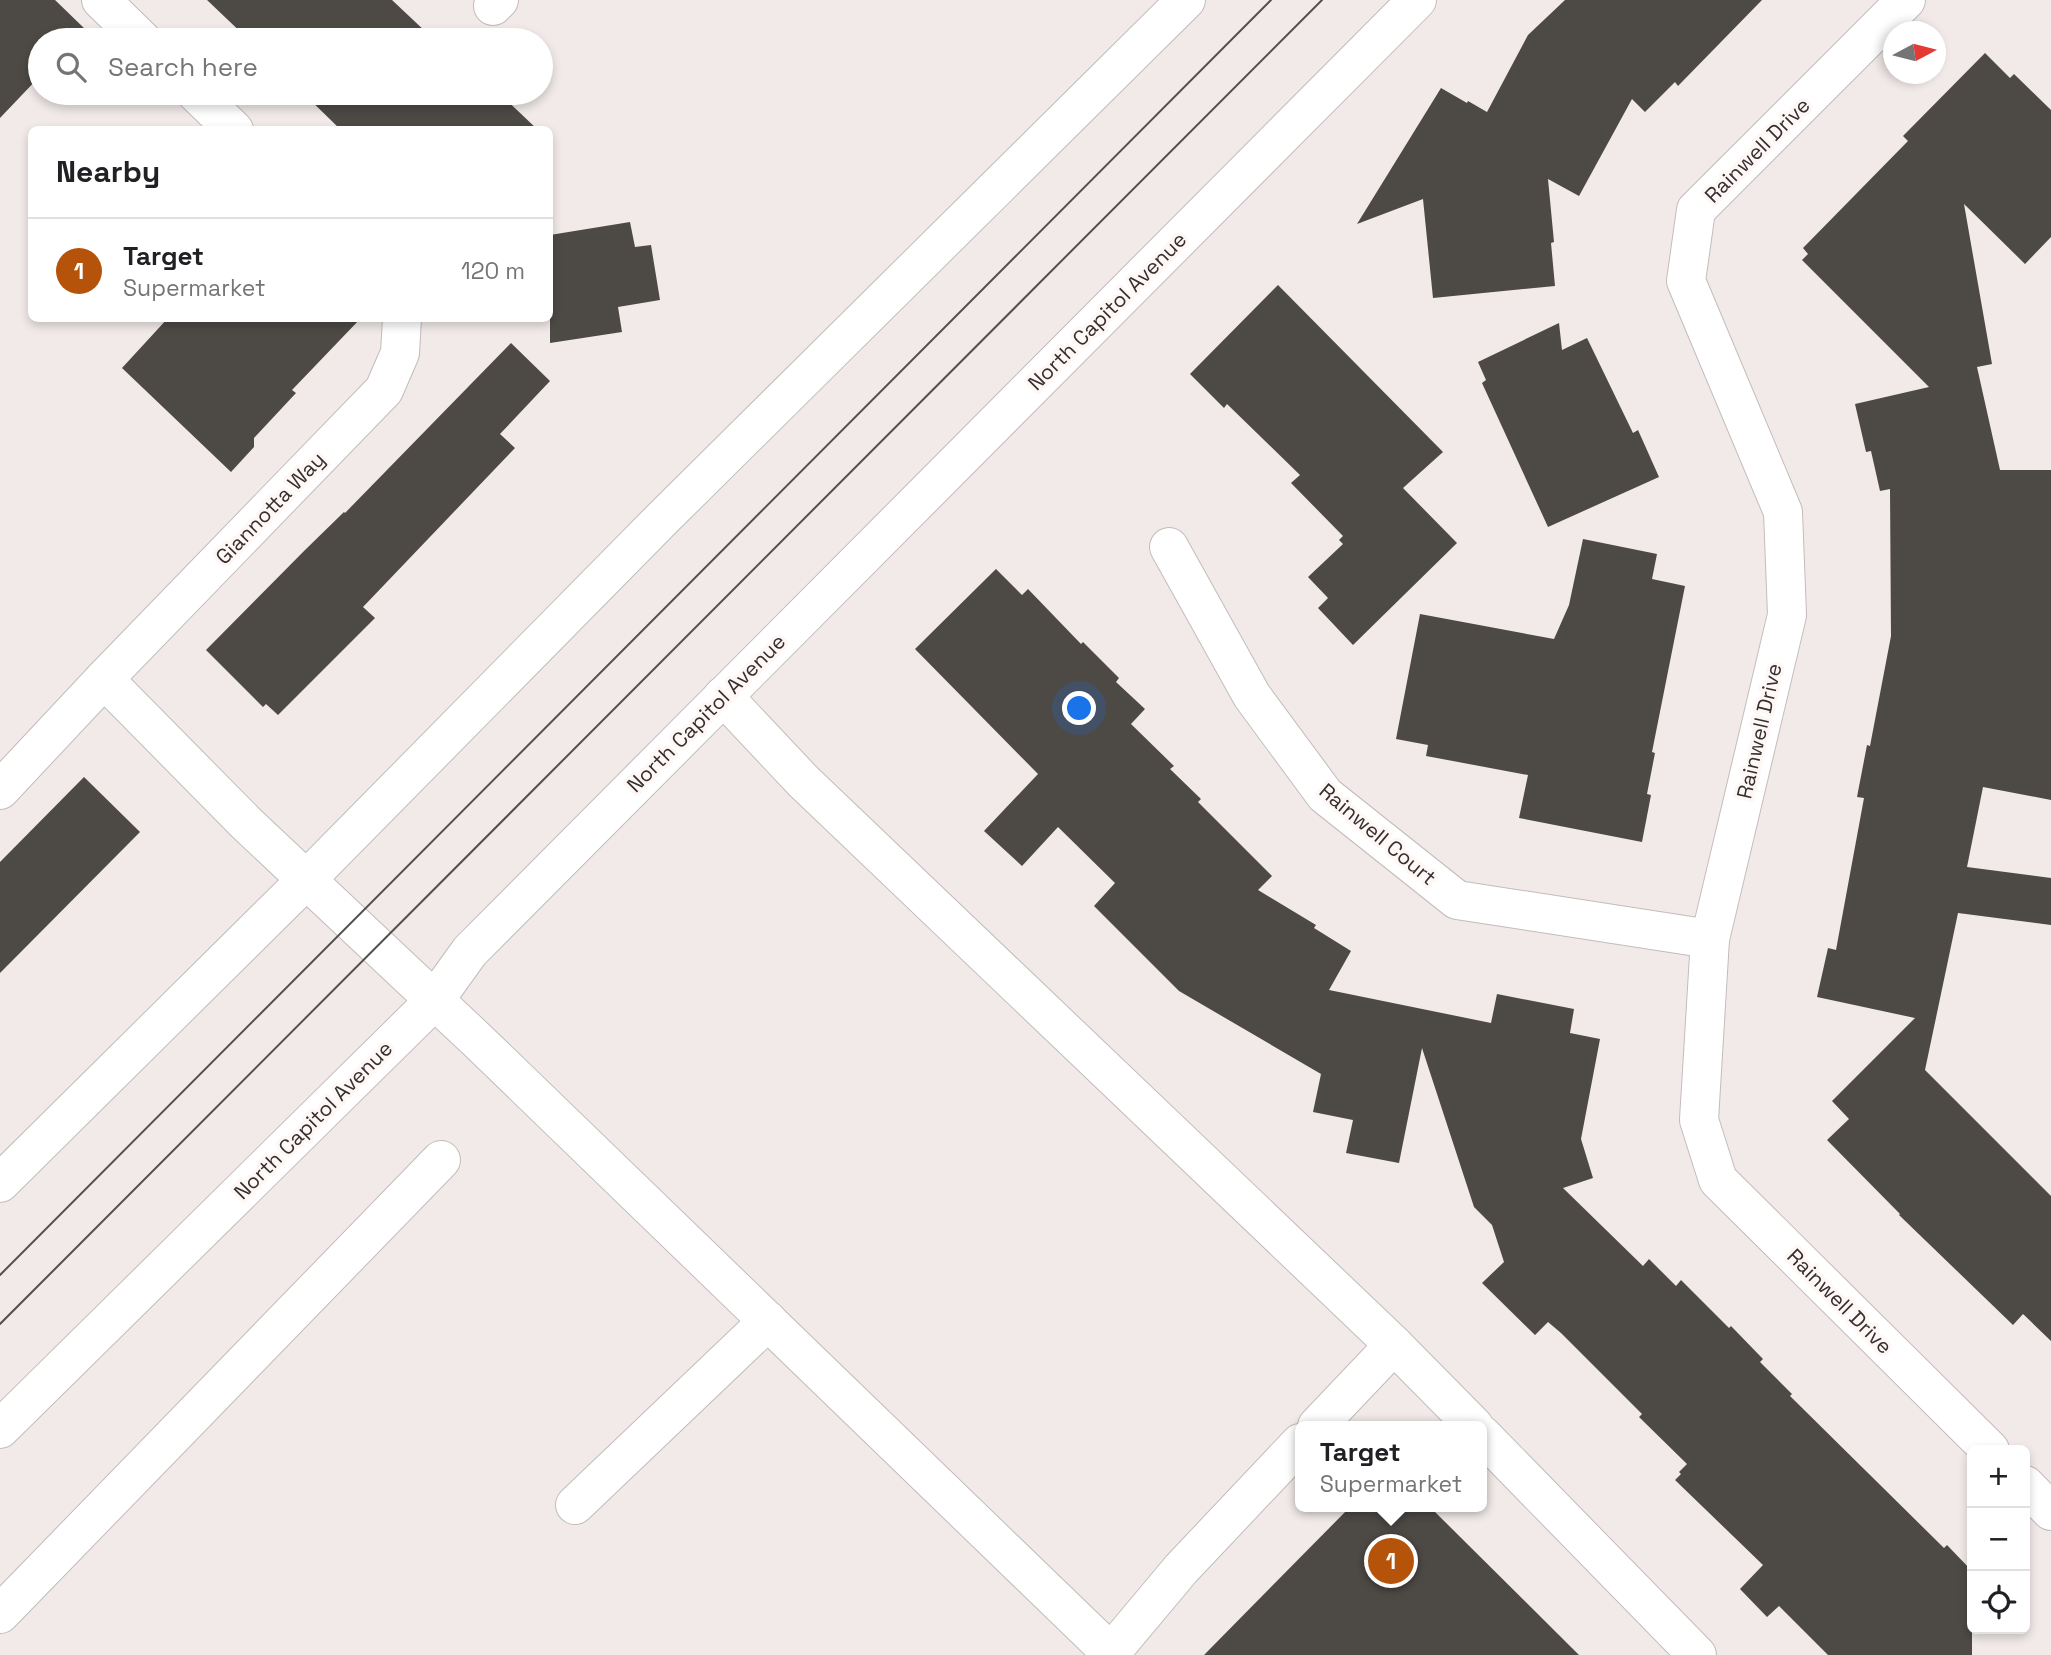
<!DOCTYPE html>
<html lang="en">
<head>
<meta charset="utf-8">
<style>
	:root { --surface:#fff; --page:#f6f6f6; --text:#202124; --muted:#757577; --line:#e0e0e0; --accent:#b45309 }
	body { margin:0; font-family:"Space Grotesk",sans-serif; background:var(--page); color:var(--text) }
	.controls { position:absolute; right:21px; bottom:21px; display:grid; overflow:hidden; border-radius:10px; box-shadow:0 4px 10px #0003 }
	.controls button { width:63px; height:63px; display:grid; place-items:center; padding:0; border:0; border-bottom:2px solid var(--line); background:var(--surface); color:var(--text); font:35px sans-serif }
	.compass { position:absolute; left:1883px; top:21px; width:63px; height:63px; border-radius:50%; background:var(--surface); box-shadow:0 4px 10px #0003; rotate:83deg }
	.you { position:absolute; left:1080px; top:709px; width:24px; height:24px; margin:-18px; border:5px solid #fff; border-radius:50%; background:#1a73e8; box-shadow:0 0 0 10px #1a73e833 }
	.badge { display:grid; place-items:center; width:46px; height:46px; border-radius:50%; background:var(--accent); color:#fff; font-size:23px; font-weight:700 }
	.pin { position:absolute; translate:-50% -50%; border:4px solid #fff; box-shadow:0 2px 7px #0006 }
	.popup { position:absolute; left:1295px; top:1421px; width:192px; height:91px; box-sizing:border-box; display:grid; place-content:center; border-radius:10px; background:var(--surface); filter:drop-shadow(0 2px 5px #0005); font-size:23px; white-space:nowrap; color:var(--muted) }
	.popup b { font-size:26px; color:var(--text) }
	.popup::after { content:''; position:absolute; left:50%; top:100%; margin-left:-14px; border:14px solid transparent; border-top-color:var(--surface) }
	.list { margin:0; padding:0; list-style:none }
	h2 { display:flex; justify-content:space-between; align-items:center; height:91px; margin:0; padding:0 28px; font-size:30px }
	h2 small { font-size:23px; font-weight:400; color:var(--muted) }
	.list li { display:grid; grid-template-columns:46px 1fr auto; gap:21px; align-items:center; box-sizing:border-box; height:105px; padding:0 28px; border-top:2px solid var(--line) }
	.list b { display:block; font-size:26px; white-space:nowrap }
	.list p { margin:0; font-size:23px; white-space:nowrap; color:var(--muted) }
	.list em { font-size:23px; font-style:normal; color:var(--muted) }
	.icon { flex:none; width:38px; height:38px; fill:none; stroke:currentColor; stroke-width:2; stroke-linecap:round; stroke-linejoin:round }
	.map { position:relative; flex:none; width:2051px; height:1655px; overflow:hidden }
	.search { position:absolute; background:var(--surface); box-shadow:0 4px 10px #0003; left:28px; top:28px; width:525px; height:77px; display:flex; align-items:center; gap:18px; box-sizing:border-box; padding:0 24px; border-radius:38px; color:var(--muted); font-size:26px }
	.panel { position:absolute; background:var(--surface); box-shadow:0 4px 10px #0003; left:28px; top:126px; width:525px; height:196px; border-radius:10px }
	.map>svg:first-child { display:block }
	.building { fill:#4d4945 }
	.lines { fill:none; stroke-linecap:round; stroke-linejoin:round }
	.minor-casing { stroke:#c3bcbb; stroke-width:40 }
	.major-casing { stroke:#c3bcbb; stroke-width:40 }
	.minor { stroke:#fff; stroke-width:38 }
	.major { stroke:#fff; stroke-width:38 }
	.tram { stroke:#534f4e; stroke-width:2 }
	.labels { text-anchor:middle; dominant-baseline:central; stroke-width:7; stroke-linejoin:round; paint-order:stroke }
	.street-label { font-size:21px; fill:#33302f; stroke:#fff7f6 }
</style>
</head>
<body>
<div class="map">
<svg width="2051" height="1655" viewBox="0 0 2051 1655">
	<rect width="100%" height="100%" fill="#f1eae8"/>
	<g class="building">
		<path d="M0 0H55L85 29 74 40H40V76L0 118Z"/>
		<path d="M207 0H392L427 33 431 28 444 40H249Z"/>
		<path d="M1565 0H1762L1678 86 1675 82 1645 112 1632 99 1579 196 1548 179 1554 242 1551 243 1555 286 1433 298 1423 199 1357 224 1441 88 1467 103 1468 101 1487 112 1528 35Z"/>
		<path d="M1985 53 2010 78 2014 74 2051 110V237L2025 264 1964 204 1992 364 1977 367 2000 470H2051V800L1983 787 1967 867 2051 878V925L1958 913 1925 1070 2051 1196V1341L2023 1314 2013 1325 1899 1215 1900 1214 1827 1140 1849 1119 1832 1101 1915 1018 1817 997 1828 948 1836 950 1864 798 1857 797 1867 745 1870 746 1891 636 1890 489 1880 491 1871 451 1866 452 1855 404 1929 387 1802 260 1808 254 1803 248 1908 141 1903 136Z"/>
		<path d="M303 93H499L538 130H341Z"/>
		<path d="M630 222 635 247 651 245 660 300 618 307 622 332 550 343V235Z"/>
		<path d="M1278 285 1443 452 1403 488 1457 543 1353 645 1318 608 1328 598 1308 577 1343 544 1339 540 1343 536 1291 483 1300 475 1227 404 1224 408 1190 374Z"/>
		<path d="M168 318H361L292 390 296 393 254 438V447L231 472 122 368Z"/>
		<path d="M1559 323 1562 350 1587 338 1633 433 1638 430 1659 477 1548 527 1482 383 1486 380 1478 362Z"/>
		<path d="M511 343 550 381 500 434 515 448 363 607 375 618 278 715 266 704 263 707 206 650 305 550 344 512 345 513Z"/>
		<path d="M1583 539 1657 554 1652 579 1685 586 1652 752 1655 753 1647 794 1651 795 1642 842 1519 818 1528 775 1426 756 1428 745 1396 739 1420 614 1554 639 1569 605Z"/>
		<path d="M996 569 1022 595 1028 589 1081 644 1083 642 1119 678 1116 682 1145 709 1131 724 1174 766 1170 769 1201 799 1198 802 1272 876 1258 890 1316 925 1314 928 1351 951 1329 990 1491 1023 1497 994 1574 1009 1570 1033 1600 1039 1581 1139 1593 1178 1563 1188 1643 1266 1649 1259 1676 1286 1681 1280 1729 1328 1731 1326 1763 1359 1760 1362 1792 1394 1790 1396 1944 1548 1947 1545 1972 1571V1655H1828L1779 1606 1767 1617 1740 1589 1763 1565 1675 1480 1681 1474 1679 1472 1687 1464 1639 1417 1642 1414 1561 1333 1548 1322 1535 1335 1482 1283 1504 1262 1492 1225 1474 1207 1422 1048 1399 1163 1346 1153 1353 1120 1313 1112 1321 1074 1179 991 1094 906 1115 883 1058 827 1022 866 984 831 1038 774 915 649Z"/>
		<path d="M84 777 140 832 0 973V862Z"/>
		<path d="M1350 1507H1430L1579 1655H1204Z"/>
	</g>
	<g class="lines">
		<defs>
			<g id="minor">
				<path d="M101 0 142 40"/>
				<path d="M1906 0 1696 210 1686 281 1783 512 1787 615 1710 939 1699 1120 1718 1180 1990 1450"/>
				<path d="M493 6 499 0"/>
				<path d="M196 93 234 130"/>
				<path d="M1169 547 1252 696 1325 795 1457 900 1710 939"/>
				<path d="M104 679 246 823 478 1041 1111 1653"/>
				<path d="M723 696 803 781 1394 1345 1474 1426"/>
				<path d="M0 790 104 679 384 390 400 353 402 318"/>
				<path d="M1317 1426 1394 1345"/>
				<path d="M1482 1435 1697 1655"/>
				<path d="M2025 1485 2051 1511"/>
				<path d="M575 1505 768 1321"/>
				<path d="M0 1614 441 1160"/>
				<path d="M1109 1655 1181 1569 1300 1443"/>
			</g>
			<g id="major">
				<path d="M0 1183 306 880 663 518 1186 0"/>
				<path d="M0 1429 434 1001 470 951 1417 0"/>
			</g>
		</defs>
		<use href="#minor" class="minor-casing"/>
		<use href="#major" class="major-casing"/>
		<use href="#minor" class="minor"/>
		<use href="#major" class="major"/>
		<g class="tram">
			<path d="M0 1275 1271 0"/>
			<path d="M0 1324 1322 0"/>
		</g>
	</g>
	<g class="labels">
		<g class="street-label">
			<text transform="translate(1757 150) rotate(-45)">Rainwell Drive</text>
			<text transform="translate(1107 311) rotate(-45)">North Capitol Avenue</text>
			<text transform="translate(270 508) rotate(-46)">Giannotta Way</text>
			<text transform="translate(706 713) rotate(-45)">North Capitol Avenue</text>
			<text transform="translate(1759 731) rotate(-77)">Rainwell Drive</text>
			<text transform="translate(1378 834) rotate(40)">Rainwell Court</text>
			<text transform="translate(313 1120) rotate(-45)">North Capitol Avenue</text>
			<text transform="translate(1840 1301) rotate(45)">Rainwell Drive</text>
		</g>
	</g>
</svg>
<div class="controls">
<button>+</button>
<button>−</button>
<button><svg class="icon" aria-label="locate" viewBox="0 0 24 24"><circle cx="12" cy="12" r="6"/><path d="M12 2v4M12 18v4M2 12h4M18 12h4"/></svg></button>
</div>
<svg class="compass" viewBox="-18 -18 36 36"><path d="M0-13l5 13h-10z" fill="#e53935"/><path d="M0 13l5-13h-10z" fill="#757577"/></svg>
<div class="you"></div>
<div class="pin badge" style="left:1391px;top:1561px">1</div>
<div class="popup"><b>Target</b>Supermarket</div>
<div class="search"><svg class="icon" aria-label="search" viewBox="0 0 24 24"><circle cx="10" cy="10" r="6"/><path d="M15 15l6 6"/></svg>Search here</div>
<section class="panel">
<h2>Nearby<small></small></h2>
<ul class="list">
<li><span class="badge">1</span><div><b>Target</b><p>Supermarket</p></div><em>120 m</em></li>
</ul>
</section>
</div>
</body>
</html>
